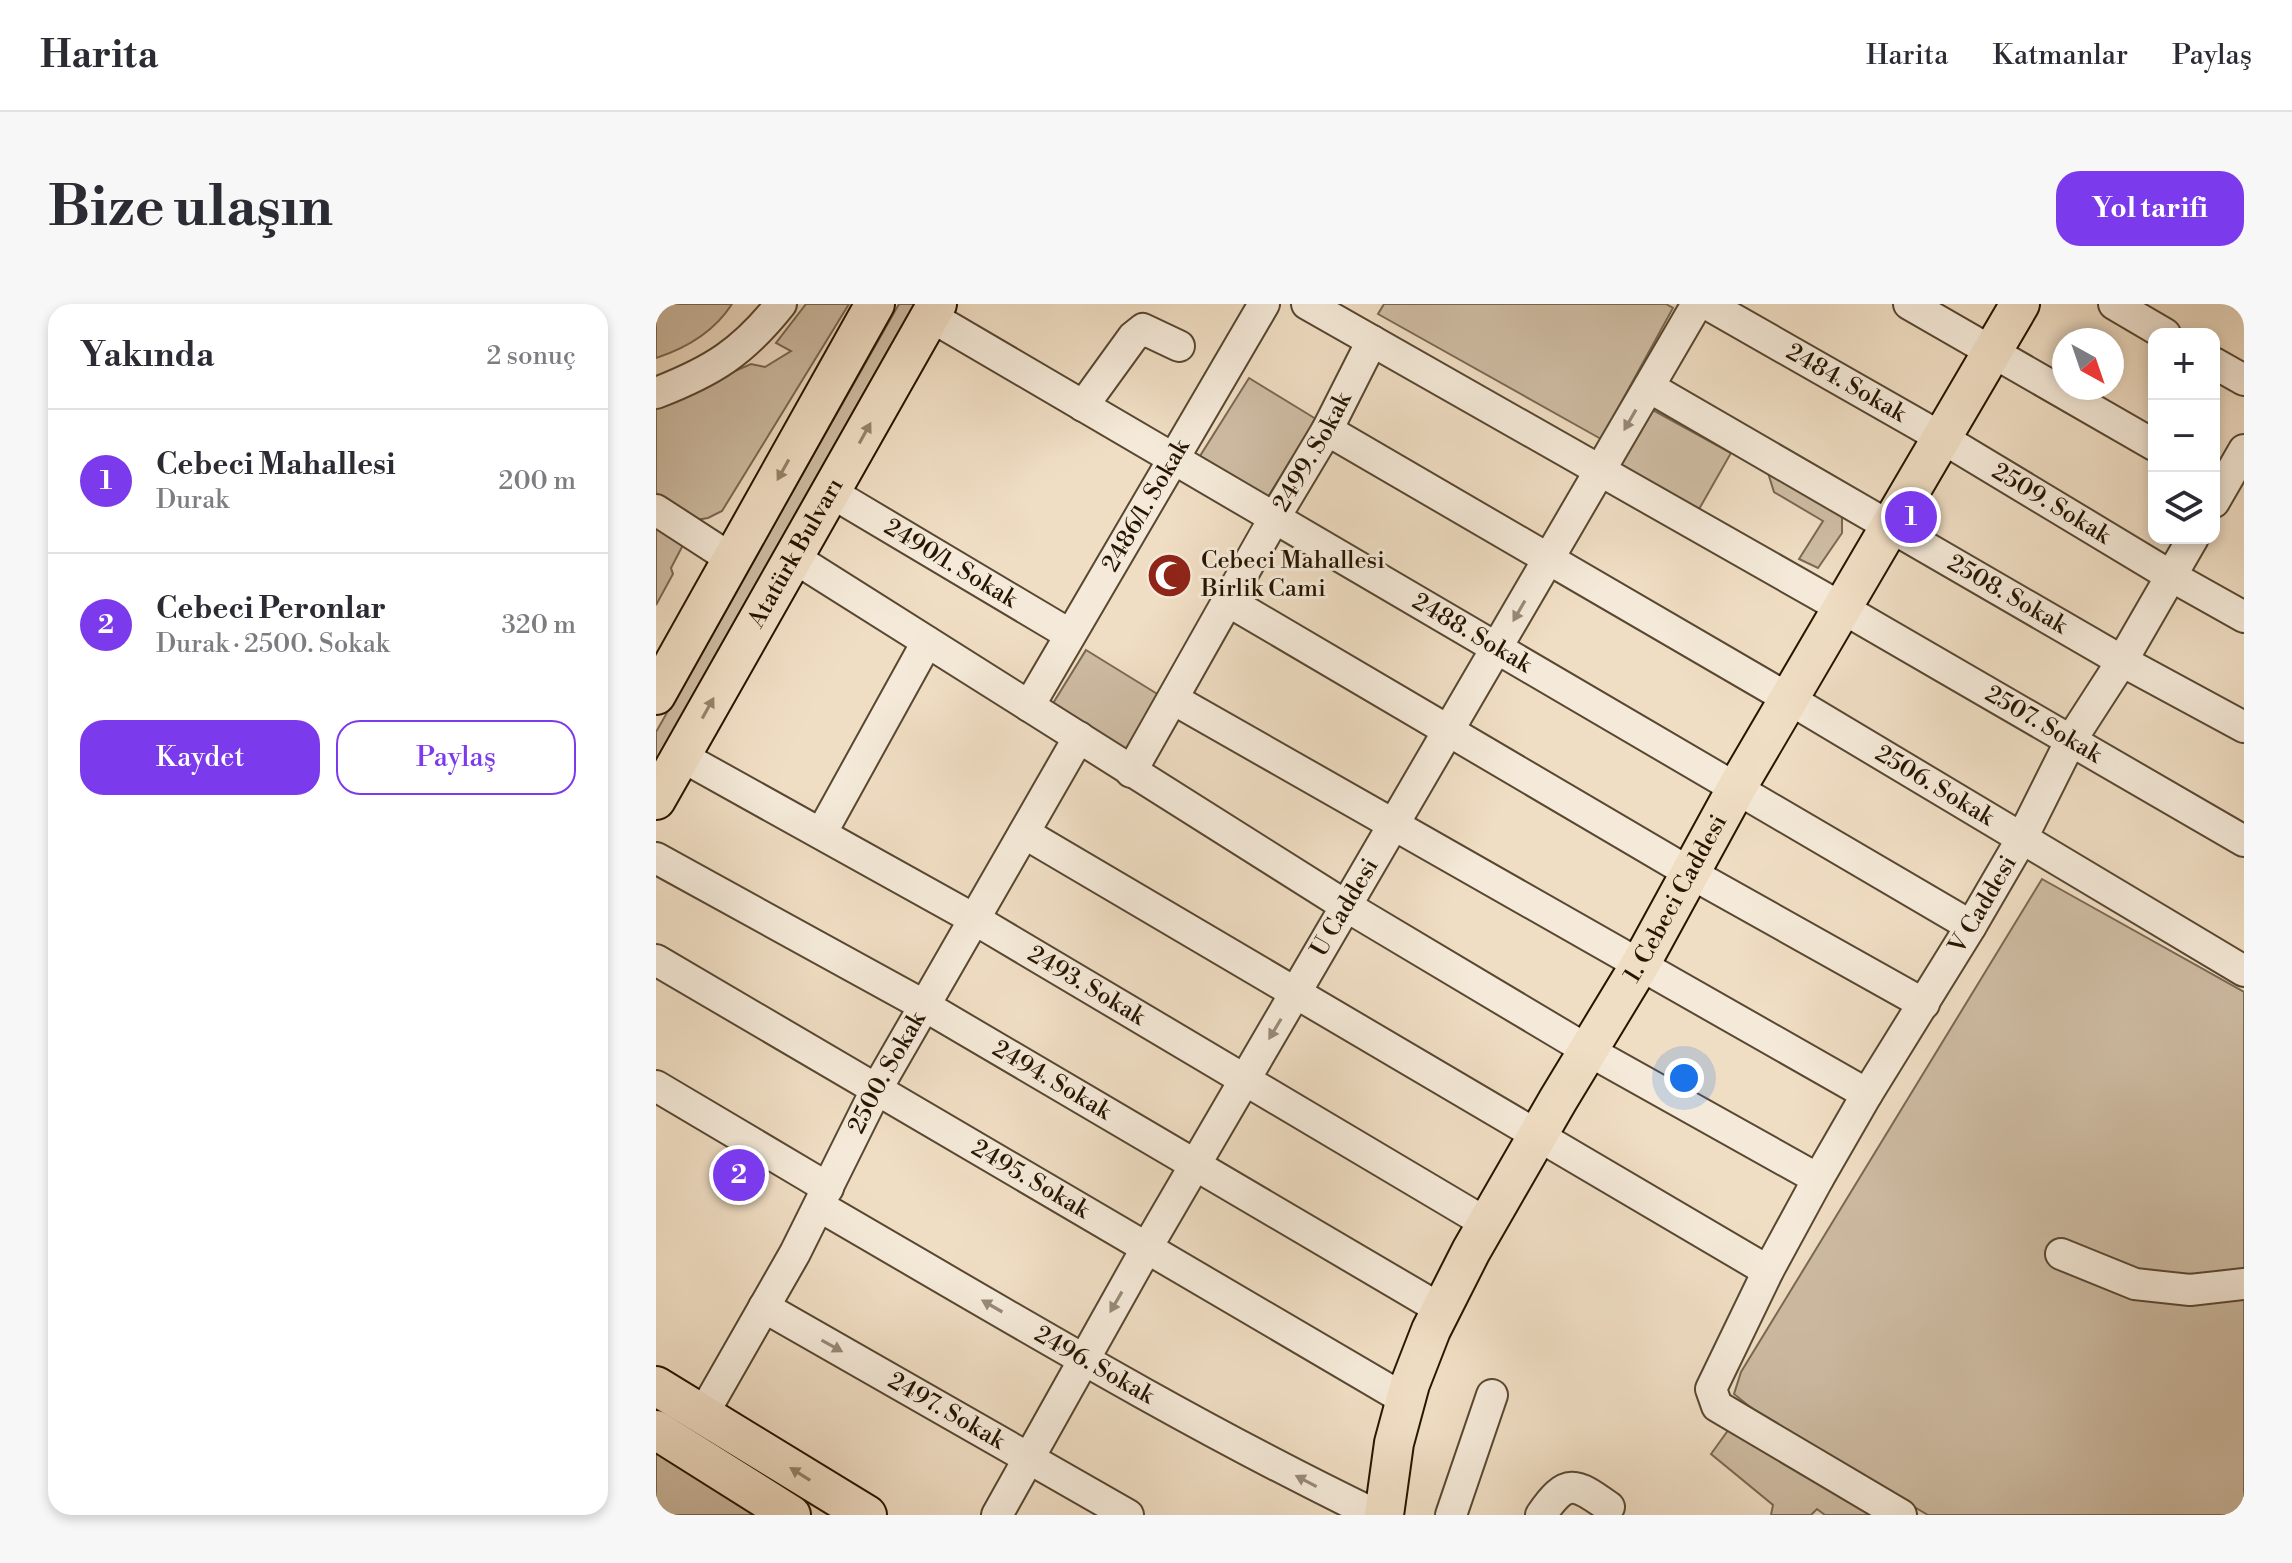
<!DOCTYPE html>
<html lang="tr">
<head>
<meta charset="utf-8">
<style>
	:root { --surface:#fff; --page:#f7f7f7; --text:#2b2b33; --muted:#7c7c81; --line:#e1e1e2; --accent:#7c3aed }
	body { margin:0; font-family:"Libre Bodoni",serif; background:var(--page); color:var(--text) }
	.controls { position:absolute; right:24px; top:24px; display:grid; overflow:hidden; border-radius:16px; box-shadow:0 4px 12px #0003 }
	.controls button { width:72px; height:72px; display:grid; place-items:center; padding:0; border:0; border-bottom:2px solid var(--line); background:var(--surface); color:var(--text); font:40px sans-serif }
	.compass { position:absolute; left:1396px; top:24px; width:72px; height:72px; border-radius:50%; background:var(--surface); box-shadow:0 4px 12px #0003; rotate:140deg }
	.you { position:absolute; left:1028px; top:774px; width:28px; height:28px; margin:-20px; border:6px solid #fff; border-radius:50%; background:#1a73e8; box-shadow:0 0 0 12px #1a73e833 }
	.badge { display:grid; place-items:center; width:52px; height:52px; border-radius:50%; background:var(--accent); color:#fff; font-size:26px; font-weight:700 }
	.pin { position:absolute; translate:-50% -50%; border:4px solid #fff; box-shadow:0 2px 8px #0006 }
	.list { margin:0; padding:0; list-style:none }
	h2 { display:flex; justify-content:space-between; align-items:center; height:104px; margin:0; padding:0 32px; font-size:34px }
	h2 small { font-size:26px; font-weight:400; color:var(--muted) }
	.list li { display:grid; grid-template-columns:52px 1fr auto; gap:24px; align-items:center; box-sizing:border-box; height:144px; padding:0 32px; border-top:2px solid var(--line) }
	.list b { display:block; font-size:30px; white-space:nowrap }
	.list p { margin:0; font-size:26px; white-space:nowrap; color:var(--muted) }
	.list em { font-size:26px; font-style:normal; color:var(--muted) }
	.actions { display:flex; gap:16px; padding:24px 32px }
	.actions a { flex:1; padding:18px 0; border:2px solid var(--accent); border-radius:24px; text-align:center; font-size:28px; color:var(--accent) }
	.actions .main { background:var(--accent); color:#fff }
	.icon { flex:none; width:44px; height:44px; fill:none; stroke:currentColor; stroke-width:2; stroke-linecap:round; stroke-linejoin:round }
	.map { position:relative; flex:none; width:1588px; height:1211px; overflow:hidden; border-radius:24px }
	header { display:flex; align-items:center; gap:48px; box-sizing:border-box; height:112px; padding:0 40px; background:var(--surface); border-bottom:2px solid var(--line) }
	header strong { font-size:38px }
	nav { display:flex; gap:44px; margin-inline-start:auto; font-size:28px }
	.intro { display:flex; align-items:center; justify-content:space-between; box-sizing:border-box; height:192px; padding:0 48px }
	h1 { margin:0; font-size:56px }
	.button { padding:20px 36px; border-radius:24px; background:var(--accent); color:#fff; font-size:28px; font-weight:700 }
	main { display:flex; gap:48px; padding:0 48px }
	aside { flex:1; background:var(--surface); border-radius:24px; box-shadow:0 4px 12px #0003 }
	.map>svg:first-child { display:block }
	.green { fill:#cebca3; stroke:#7a6852; stroke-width:2 }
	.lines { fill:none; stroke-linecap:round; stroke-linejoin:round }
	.minor-casing { stroke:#584731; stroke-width:34 }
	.major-casing { stroke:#261500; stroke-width:42 }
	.minor { stroke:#f5ead9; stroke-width:30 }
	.major { stroke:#f0dec4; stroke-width:38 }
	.oneway { fill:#988a77 }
	.oneway2 { fill:#95846c }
	.labels { text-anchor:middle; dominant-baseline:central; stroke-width:6; stroke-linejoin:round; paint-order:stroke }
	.street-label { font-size:24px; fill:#261500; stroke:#f5ead9 }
	.poi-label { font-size:24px; fill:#261500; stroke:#f5ead9; text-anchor:start }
</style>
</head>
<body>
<header>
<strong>Harita</strong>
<nav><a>Harita</a><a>Katmanlar</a><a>Paylaş</a></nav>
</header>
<div class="intro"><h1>Bize ulaşın</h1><a class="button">Yol tarifi</a></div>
<main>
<aside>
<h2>Yakında<small>2 sonuç</small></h2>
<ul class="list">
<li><span class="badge">1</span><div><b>Cebeci Mahallesi</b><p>Durak</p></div><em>200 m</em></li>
<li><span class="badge">2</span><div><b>Cebeci Peronlar</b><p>Durak · 2500. Sokak</p></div><em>320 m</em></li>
</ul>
<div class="actions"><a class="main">Kaydet</a><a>Paylaş</a></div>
</aside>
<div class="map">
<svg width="1588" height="1211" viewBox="0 0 1588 1211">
	<rect width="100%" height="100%" fill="#f0dec4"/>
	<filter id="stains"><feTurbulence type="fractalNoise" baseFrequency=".0025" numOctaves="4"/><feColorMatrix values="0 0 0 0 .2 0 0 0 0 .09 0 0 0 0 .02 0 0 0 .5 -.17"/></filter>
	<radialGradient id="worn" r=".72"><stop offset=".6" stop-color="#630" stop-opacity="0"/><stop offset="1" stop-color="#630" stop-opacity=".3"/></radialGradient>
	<g class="green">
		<path d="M0 0H76C58 28 31 44 0 54Z"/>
		<path d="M150 0H193L66 207 52 214 40 216 15 264 17 270 0 301V101L95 60 109 63 135 47 120 39Z"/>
		<path d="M243 0H267L0 470V428Z"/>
		<path d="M728 0H1010L1017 4 945 135 722 10Z"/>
		<path d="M593 74 660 115 612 193 544 152Z"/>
		<path d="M995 105 1075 149 1042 207 962 161Z"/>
		<path d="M1112 169 1186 211V229L1162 264 1143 255 1167 217 1118 188Z"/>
		<path d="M430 346 503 391 469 446 396 401Z"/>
		<path d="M1386 575 1588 688V1211H1272L1109 1115 1078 1090 1085 1068Z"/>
		<path d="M1073 1125 1219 1211H1169L1161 1205 1155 1211H1115L1117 1201 1055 1150Z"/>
		<path d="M0 1145 111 1211H0Z"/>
	</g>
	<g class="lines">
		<defs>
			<g id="minor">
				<path id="s1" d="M651 0 1186 304 1588 537"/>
				<path id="s2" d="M1051 0 1286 134 1515 272 1588 313"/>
				<path d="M1253 0 1498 141"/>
				<path d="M1458 0 1509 30"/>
				<path id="s3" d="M274 12 1315 622"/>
				<path d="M1558 59 1588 76"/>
				<path id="s4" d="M993 83 1466 357 1588 423"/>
				<path d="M0 89C57 67 87 48 125 0"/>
				<path d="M427 102 477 33 487 25 523 42"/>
				<path id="s5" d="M671 126 1133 395 1588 667"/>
				<path id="s6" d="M176 189 413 330"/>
				<path d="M1558 198 1588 146"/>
				<path d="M0 206 77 256"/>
				<path d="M137 253 690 602 933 747 1162 875"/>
				<path d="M572 297 1036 570 1268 700"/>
				<path d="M517 395 1211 790"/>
				<path id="s7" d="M373 402 608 0"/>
				<path id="s8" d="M25 452 318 615 830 919"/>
				<path id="s9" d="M475 468 619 213 671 126 716 37"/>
				<path d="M166 528 271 338"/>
				<path d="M368 529 1112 967"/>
				<path id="s10" d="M0 554 269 702 786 1006"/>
				<path id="s11" d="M0 656 750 1096"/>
				<path d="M0 782 172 884"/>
				<path id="s12" d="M163 902C346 1008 529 1119 720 1211"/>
				<path d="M1405 950 1479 980 1534 986 1588 980"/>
				<path id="s13" d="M108 1003 472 1211"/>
				<path id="s14" d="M47 1110 139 949 220 786 423 433"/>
				<path id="s15" d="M341 1211 490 945 1041 0"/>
				<path d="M795 1211 836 1091"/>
				<path d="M885 1211C911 1173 919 1179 953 1203"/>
				<path id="s16" d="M1245 1211 1061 1102 1055 1085 1112 967 1162 875 1211 790 1315 622 1365 536 1415 436 1466 357 1537 234"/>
			</g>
			<g id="major">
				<path d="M0 391 219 0"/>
				<path id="s17" d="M0 496 281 0"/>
				<path d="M0 1082 211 1211"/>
				<path d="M0 1126 135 1211"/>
				<path id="s18" d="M728 1211 738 1139 754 1080 775 1026 815 947 902 796 985 659 1080 485 1364 0"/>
			</g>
		</defs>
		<use href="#minor" class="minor-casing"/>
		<use href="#major" class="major-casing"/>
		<use href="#minor" class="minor"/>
		<use href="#major" class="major"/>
	</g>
	<defs><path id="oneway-solid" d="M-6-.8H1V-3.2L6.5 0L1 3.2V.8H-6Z" transform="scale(2)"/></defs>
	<g class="oneway">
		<use href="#oneway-solid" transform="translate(974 116) rotate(120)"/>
		<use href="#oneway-solid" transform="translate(863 307) rotate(120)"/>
		<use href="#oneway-solid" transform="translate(619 725) rotate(121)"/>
		<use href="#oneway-solid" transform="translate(460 998) rotate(120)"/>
		<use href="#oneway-solid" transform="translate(336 1002) rotate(-150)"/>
		<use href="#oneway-solid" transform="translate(176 1042) rotate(29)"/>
		<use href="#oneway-solid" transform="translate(650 1177) rotate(-152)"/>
	</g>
	<g class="oneway2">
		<use href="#oneway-solid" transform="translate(209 129) rotate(-61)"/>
		<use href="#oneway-solid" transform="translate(127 166) rotate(119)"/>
		<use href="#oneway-solid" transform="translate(52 404) rotate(-61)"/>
		<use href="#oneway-solid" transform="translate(144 1170) rotate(-148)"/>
	</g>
	<defs>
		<symbol id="mosque-disc" viewBox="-11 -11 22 22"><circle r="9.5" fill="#8f2418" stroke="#f5ead9"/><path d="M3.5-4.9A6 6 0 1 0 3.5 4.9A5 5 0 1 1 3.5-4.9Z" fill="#fff"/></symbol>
	</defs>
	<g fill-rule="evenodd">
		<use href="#mosque-disc" x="488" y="246" width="51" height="51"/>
	</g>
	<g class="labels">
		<g class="street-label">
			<text stroke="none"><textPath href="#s2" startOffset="160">2484. Sokak</textPath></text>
			<text stroke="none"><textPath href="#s9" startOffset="368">2499. Sokak</textPath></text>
			<text stroke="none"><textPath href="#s7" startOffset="232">2486/1. Sokak</textPath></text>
			<text stroke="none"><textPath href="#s2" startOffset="398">2509. Sokak</textPath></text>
			<text stroke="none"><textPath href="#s17" startOffset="284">Atatürk Bulvarı</textPath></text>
			<text stroke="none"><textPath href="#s6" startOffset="138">2490/1. Sokak</textPath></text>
			<text stroke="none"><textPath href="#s4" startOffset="414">2508. Sokak</textPath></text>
			<text stroke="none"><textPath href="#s3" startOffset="628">2488. Sokak</textPath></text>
			<text stroke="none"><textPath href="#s1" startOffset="848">2507. Sokak</textPath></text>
			<text stroke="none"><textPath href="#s5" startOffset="704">2506. Sokak</textPath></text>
			<text stroke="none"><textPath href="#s18" startOffset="688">1. Cebeci Caddesi</textPath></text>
			<text stroke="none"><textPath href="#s16" startOffset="788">V Caddesi</textPath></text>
			<text stroke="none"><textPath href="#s15" startOffset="700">U Caddesi</textPath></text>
			<text stroke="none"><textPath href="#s8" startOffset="466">2493. Sokak</textPath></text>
			<text stroke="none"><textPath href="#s14" startOffset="388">2500. Sokak</textPath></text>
			<text stroke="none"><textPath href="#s10" startOffset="454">2494. Sokak</textPath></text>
			<text stroke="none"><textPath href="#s11" startOffset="434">2495. Sokak</textPath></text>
			<text stroke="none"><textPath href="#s12" startOffset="318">2496. Sokak</textPath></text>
			<text stroke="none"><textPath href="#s13" startOffset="210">2497. Sokak</textPath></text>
		</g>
		<g class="poi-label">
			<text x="545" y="257">Cebeci Mahallesi<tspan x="545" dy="28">Birlik Cami</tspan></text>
		</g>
	</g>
	<rect width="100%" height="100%" filter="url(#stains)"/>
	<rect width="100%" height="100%" fill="url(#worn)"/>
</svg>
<div class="controls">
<button>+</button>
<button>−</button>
<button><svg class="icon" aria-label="layers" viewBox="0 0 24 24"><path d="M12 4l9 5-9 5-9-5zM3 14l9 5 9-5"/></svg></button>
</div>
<svg class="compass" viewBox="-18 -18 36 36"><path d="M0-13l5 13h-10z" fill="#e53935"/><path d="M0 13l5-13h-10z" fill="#7c7c81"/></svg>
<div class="you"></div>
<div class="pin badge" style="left:1255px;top:213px">1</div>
<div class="pin badge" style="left:83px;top:871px">2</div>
</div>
</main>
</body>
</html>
